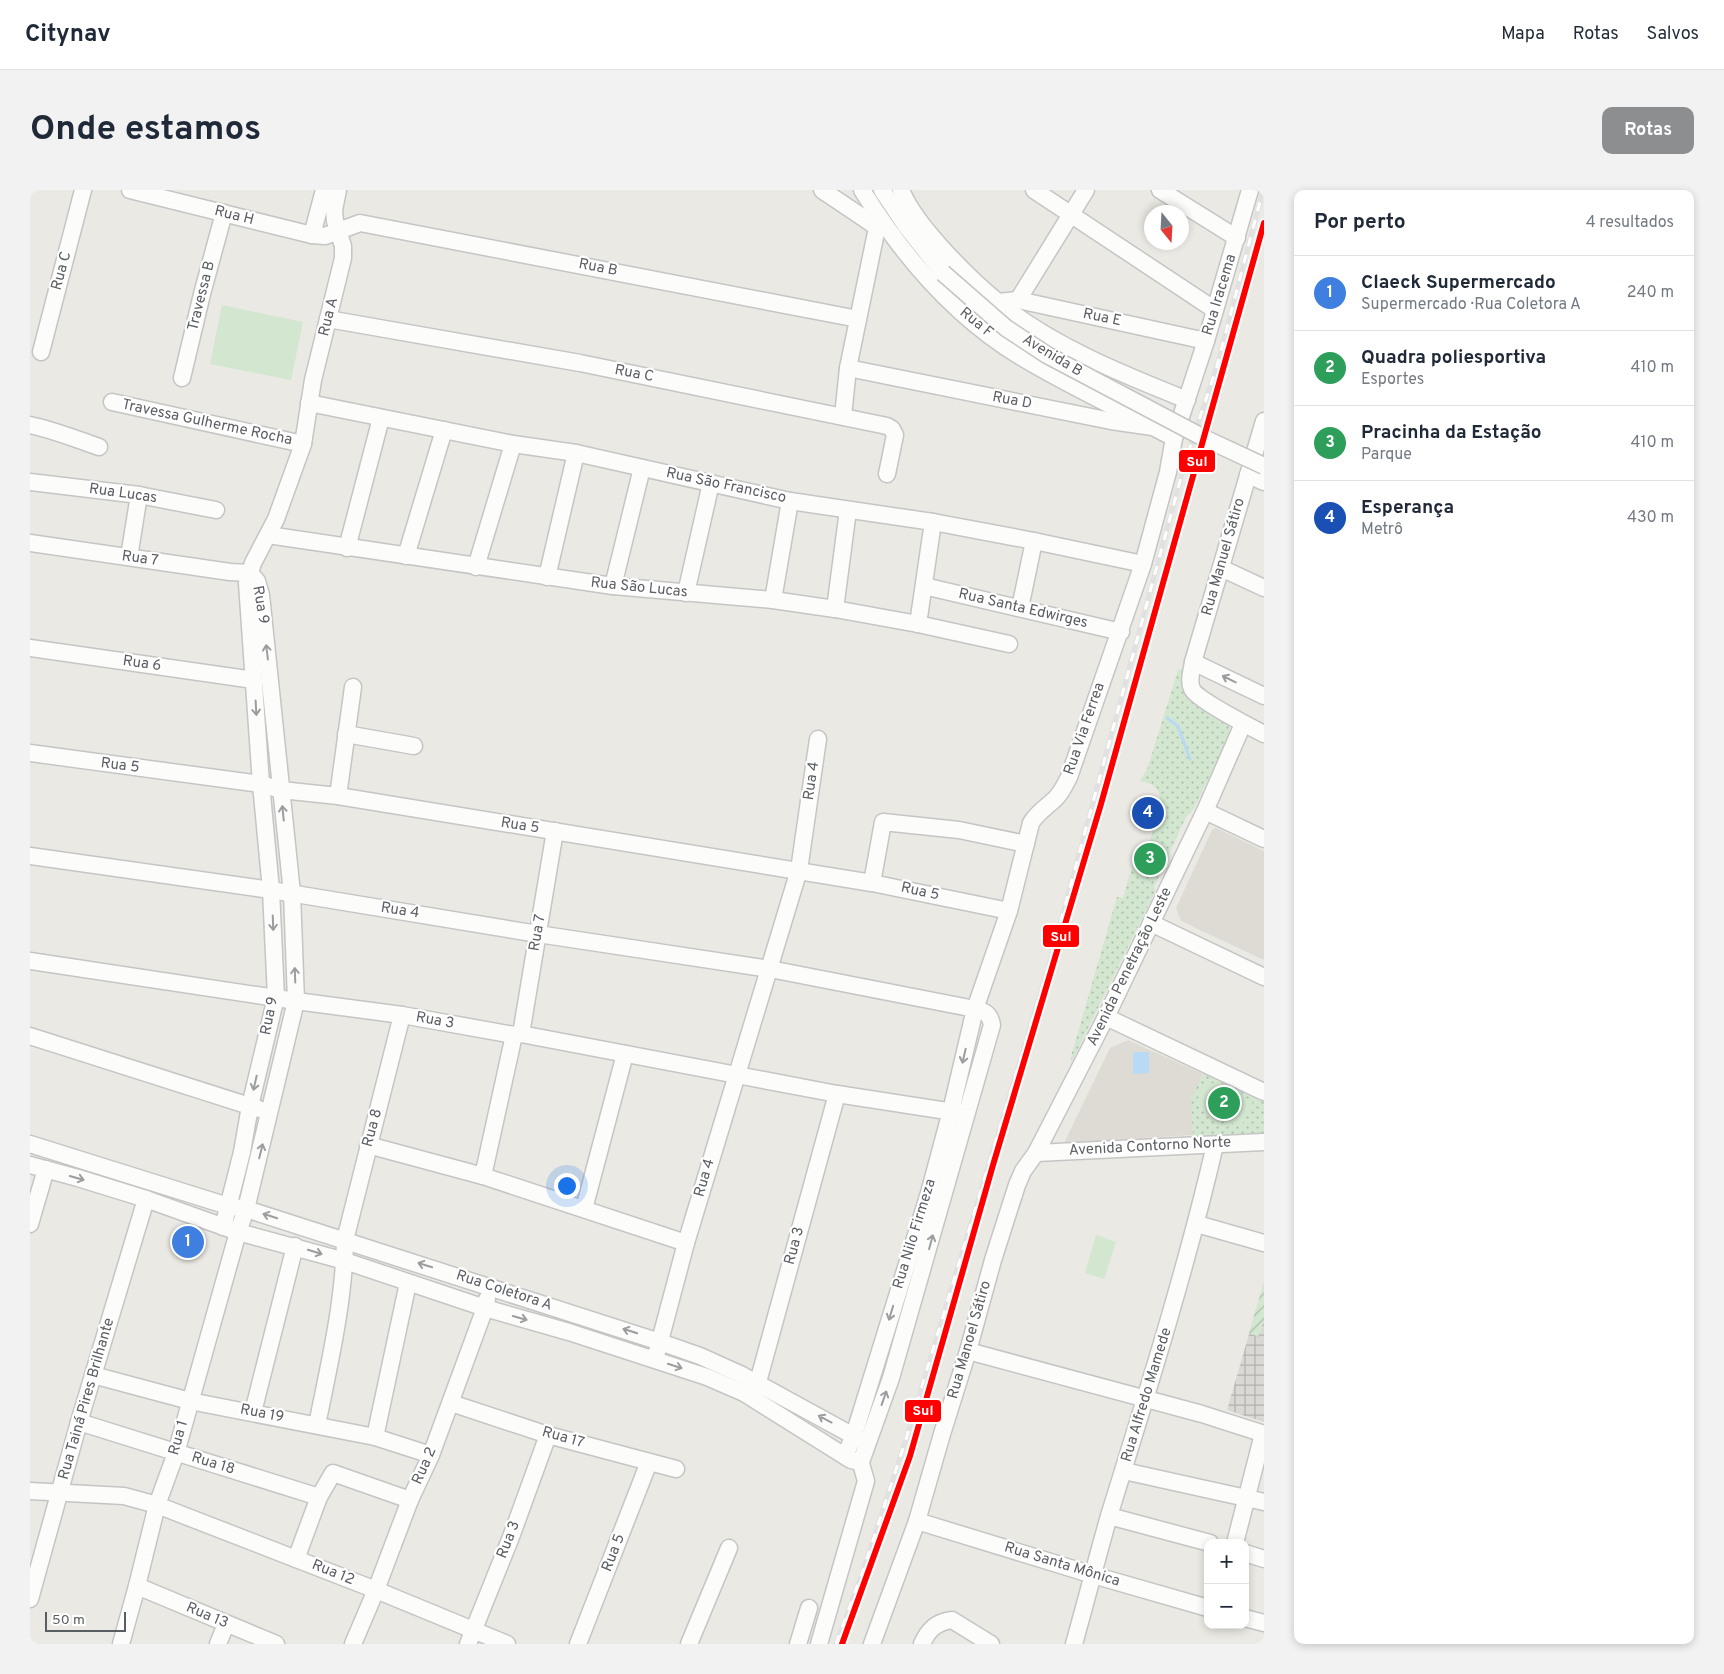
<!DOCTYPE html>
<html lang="pt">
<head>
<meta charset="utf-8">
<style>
	:root { --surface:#fff; --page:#f2f2f3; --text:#1f2937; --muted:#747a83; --line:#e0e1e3; --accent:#8c8e90 }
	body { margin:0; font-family:Overpass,sans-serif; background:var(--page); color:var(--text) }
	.controls { position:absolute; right:15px; bottom:15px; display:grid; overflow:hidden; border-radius:10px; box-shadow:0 2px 8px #0003 }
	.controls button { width:45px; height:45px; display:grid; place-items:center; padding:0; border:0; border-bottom:1px solid var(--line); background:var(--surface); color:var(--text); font:25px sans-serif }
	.compass { position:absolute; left:1114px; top:15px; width:45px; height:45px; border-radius:50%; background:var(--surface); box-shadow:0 2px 8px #0003; rotate:162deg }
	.scale { position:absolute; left:15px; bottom:12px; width:81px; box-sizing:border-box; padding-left:5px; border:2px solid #5a5d62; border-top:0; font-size:14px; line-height:18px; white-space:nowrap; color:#5a5d62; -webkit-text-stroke:4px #fff; paint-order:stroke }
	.you { position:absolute; left:536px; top:995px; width:18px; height:18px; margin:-12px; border:4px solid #fff; border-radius:50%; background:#1a73e8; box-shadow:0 0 0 8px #1a73e833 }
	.badge { display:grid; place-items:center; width:32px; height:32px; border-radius:50%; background:var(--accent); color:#fff; font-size:16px; font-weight:700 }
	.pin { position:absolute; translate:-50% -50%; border:2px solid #fff; box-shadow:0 1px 5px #0006 }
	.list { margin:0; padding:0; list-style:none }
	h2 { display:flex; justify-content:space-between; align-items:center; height:65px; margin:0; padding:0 20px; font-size:21px }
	h2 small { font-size:16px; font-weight:400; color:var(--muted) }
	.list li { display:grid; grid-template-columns:32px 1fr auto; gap:15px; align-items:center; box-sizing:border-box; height:75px; padding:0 20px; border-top:1px solid var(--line) }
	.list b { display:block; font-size:19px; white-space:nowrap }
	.list p { margin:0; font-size:16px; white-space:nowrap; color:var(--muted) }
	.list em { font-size:16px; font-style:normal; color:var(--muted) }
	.map { position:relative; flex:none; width:1234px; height:1454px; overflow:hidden; border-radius:10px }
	header { display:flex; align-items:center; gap:30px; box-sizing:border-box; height:70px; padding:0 25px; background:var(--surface); border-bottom:1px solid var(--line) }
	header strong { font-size:24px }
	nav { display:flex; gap:28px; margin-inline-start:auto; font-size:18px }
	.intro { display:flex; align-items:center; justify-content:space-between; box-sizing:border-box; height:120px; padding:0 30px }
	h1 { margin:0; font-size:35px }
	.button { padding:12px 22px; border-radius:10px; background:var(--accent); color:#fff; font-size:18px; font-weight:700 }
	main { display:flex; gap:30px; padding:0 30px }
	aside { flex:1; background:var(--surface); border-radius:10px; box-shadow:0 2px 8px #0003 }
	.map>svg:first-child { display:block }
	.industrial { fill:url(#industrial-grid) }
	.education { fill:#dddbd4 }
	.grass { fill:url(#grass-dots) }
	.garden { fill:url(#garden-furrows) }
	.pitch { fill:#d2e6d0 }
	.water { fill:#b8daf5 }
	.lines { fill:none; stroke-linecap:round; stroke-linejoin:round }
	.stream { stroke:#b8daf5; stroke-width:3 }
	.minor-casing { stroke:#c5c5c5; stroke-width:19 }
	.minor { stroke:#fcfcfb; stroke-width:16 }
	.rail-casing { stroke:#e2e1e1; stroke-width:5 }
	.rail { stroke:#fff; stroke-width:3; stroke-dasharray:9; stroke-linecap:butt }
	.minor-bridge-casing { stroke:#c5c5c5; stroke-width:19; stroke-linecap:butt }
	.minor-bridge { stroke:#fcfcfb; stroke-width:16 }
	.metro-1-casing { stroke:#fff; stroke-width:10 }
	.metro-1 { stroke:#f00; stroke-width:6 }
	.oneway { stroke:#9b9d9f }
	.labels { text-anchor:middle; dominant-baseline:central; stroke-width:4.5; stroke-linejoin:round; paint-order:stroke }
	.street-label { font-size:15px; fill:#5a5d62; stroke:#fff }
	.line-badge { stroke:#fff; stroke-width:2 }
	.badge-label { font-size:14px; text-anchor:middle; font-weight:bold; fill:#fff }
</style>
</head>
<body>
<header>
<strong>Citynav</strong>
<nav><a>Mapa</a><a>Rotas</a><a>Salvos</a></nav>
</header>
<div class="intro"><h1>Onde estamos</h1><a class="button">Rotas</a></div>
<main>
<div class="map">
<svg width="1234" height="1454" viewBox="0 0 1234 1454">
	<defs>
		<pattern id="industrial-grid" width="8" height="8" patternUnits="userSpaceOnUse" patternTransform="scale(1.25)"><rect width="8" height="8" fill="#dad8d4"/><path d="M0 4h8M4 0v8" fill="none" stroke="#b4b2af"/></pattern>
		<pattern id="grass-dots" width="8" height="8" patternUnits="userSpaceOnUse" patternTransform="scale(1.25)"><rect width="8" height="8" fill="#d2e6d0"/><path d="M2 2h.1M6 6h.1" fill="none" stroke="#adbeac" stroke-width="1.8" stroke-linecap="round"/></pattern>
		<pattern id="garden-furrows" width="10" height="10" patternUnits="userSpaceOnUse" patternTransform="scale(1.25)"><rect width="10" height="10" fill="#d2e6d0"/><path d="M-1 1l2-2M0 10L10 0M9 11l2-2" fill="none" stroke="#adbeac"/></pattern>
	</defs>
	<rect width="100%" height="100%" fill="#eae9e4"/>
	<path class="industrial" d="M1234 1092V1232L1197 1220Z"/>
	<g class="education">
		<path d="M1186 638 1234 661V770L1151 731 1146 718 1182 640Z"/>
		<path d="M1098 850 1173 884 1162 908 1163 945 1034 953 1080 858Z"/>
	</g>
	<g class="grass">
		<path d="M1153 479C1153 494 1165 516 1178 523 1185 527 1196 529 1200 537L1198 548 1163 620 1156 627 1124 697 1125 702 1042 871 1040 870 1087 707 1093 708 1108 655 1118 657C1122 643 1138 608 1125 597 1121 593 1115 592 1110 591L1118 577 1148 480Z"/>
		<path d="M1174 883 1234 912V943L1163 947 1161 908Z"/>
	</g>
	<path class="garden" d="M1234 1092V1130L1229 1147 1219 1143Z"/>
	<g class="pitch">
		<path d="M192 115 273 132 261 190 180 174Z"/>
		<path d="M1176 890 1223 912 1211 937 1165 915Z"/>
		<path d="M1066 1045 1086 1052 1074 1089 1055 1083Z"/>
	</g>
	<path class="water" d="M1103 862H1119V883L1103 884Z"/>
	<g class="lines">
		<path class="stream" d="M1137 528 1148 536 1160 569"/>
		<defs>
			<g id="minor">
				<path d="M100 0 282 45 295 46 330 33 828 129"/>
				<path d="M792 0 847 37"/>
				<path d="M832 0C872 65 925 127 991 167 1034 193 1079 214 1123 237"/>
				<path d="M852 0 876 36 913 83"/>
				<path d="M871 0C880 21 895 39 910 56 928 76 947 95 968 112 1022 156 1092 184 1157 210"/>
				<path d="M1004 0 1185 120"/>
				<path d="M1130 0 1207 48"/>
				<path d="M282 45 294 0"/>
				<path d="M988 110 1056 0"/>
				<path d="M968 112 988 110 1176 151"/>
				<path d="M298 129 550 173 857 236 862 239 865 245 857 284"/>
				<path d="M11 162 53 0"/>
				<path d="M818 178 1081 231 1123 237 1144 248"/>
				<path d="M152 188 172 104 194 23"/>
				<path d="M82 212 273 254"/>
				<path d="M279 213 483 254 546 263 760 311 903 332 1004 351 1113 374"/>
				<path d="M813 226 818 178 849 28"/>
				<path d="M1234 231 1163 472C1162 480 1158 491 1162 499 1166 509 1222 538 1234 544"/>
				<path d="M0 235C24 240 46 249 69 257"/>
				<path d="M1218 285 1234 292"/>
				<path d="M0 292 109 305 186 320"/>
				<path d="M238 345 583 396 743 410 805 419 888 434 979 454"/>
				<path d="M0 353 200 382 220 383"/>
				<path d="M317 358 351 228"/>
				<path d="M376 366 414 240"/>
				<path d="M99 367 109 305"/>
				<path d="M446 377 483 254"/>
				<path d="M1191 378 1234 398"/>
				<path d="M517 387 546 263"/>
				<path d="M583 396 612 278"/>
				<path d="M894 396 1091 442"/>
				<path d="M656 403 681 293"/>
				<path d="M743 410 760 311"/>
				<path d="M990 418 1004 351"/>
				<path d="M805 419 818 320"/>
				<path d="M888 434 903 332"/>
				<path d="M0 458 224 490"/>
				<path d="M1163 472 1234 506"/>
				<path d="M316 544 384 556"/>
				<path d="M0 563 231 594 251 600 308 606 842 693 979 721"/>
				<path d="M308 606 323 497"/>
				<path d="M1175 621 1234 649"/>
				<path d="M0 666 241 700 508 744 740 779 945 819C955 821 960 824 962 835L861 1188 832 1269 827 1271 821 1270 714 1203 677 1187 539 1142 455 1118 315 1071 208 1042 116 1009 48 988 0 975"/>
				<path d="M842 693 853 632 929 640 996 654"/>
				<path d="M1121 733 1234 787"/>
				<path d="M0 771 266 811 372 825 484 845 491 844 807 904 930 923"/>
				<path d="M1076 827 1234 902"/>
				<path d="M491 844 525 641"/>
				<path d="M0 846 229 919"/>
				<path d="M0 954 198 1016 216 1019 630 1152 670 1166 712 1185 831 1250"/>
				<path d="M338 955 453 986 656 1053"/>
				<path d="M1006 963 1234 952"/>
				<path d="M453 986 484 845"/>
				<path d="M554 1019 595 864"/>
				<path d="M0 1034 16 979"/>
				<path d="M1167 1034 1234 1053"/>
				<path d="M193 1037 212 962 220 916 246 807 241 700 231 594 217 393 223 373 246 329 273 254 283 190 313 68V56L305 31 304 20 308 0"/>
				<path d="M938 1161 1172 1224 1234 1244"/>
				<path d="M627 1162 656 1053 769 680 788 549"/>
				<path d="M63 1185 160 1211 345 1247 401 1265"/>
				<path d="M725 1203 807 904"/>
				<path d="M421 1213 518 1245 646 1279"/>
				<path d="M223 1222 265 1056"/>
				<path d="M49 1232 289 1307"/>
				<path d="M287 1235C299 1175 314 1113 315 1050L372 825"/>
				<path d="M345 1247 378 1093"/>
				<path d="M815 1266 824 1245 899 1003 921 921 945 819 979 721 1001 633C1007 623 1015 618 1024 610 1031 604 1035 595 1039 587L1113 374 1138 282 1144 248 1176 151 1220 0"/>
				<path d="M1094 1281 1234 1312"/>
				<path d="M0 1301 94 1306 127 1315 346 1400 477 1454"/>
				<path d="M1079 1326 1180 1353"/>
				<path d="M887 1331 1063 1385 1178 1418"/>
				<path d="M1205 1353 1233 1244"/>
				<path d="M1215 1363 1234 1369"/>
				<path d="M266 1369 289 1307 303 1283 380 1310"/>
				<path d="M107 1396 246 1454"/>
				<path d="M0 1409 49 1232 116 1009"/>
				<path d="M1215 1428 1234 1433"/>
				<path d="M91 1454 107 1396 127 1315 146 1263 208 1042 216 1019 266 811 262 703 231 405 227 391 220 383"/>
				<path d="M188 1454 196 1434"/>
				<path d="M323 1454 346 1400 380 1310 401 1265 455 1118 457 1109"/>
				<path d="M438 1454 481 1347 518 1245"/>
				<path d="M548 1454 619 1272"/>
				<path d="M659 1454 699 1358"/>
				<path d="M768 1454 779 1418"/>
				<path d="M789 1454 836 1291 830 1270"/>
				<path d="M842 1454 887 1331 912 1244 938 1161 963 1070 987 995 993 981 1006 963 1076 827 1175 621 1213 534"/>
				<path d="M892 1454C898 1440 906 1432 922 1430L961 1454"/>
				<path d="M1044 1454C1056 1411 1067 1368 1079 1326 1117 1203 1156 1080 1185 955"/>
			</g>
		</defs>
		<use href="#minor" class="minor-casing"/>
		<use href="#minor" class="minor"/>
		<defs>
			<path id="rail" d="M806 1454 834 1378 876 1249 1020 771 1156 269 1187 176 1233 0"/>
		</defs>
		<use href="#rail" class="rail-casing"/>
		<use href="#rail" class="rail"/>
		<defs>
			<path id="minor-bridge" d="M913 83 976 138 1017 165 1174 248 1234 276"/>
		</defs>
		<use href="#minor-bridge" class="minor-bridge-casing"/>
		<use href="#minor-bridge" class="minor-bridge"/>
		<defs>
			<path id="metro-1" d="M812 1454 880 1266 963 975 1071 614 1234 33"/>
		</defs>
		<use href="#metro-1" class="metro-1-casing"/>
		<use href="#metro-1" class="metro-1"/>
	</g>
	<defs><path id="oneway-shaft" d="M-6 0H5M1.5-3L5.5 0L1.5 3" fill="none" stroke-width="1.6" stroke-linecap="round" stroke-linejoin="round" transform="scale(1.25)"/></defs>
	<g class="oneway">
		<use href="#oneway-shaft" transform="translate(237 462) rotate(-97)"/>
		<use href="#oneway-shaft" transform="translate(1199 489) rotate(-154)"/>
		<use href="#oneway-shaft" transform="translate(226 518) rotate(87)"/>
		<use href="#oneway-shaft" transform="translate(253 623) rotate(-96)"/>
		<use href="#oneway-shaft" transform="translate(243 733) rotate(88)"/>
		<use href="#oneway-shaft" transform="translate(265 785) rotate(-92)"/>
		<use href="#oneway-shaft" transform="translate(934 866) rotate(103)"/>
		<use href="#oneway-shaft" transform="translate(225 893) rotate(103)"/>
		<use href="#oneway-shaft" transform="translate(231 961) rotate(-76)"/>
		<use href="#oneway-shaft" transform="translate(47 988) rotate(16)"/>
		<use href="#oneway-shaft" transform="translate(240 1026) rotate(-162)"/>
		<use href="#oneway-shaft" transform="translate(901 1052) rotate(-75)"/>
		<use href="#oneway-shaft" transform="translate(285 1062) rotate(17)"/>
		<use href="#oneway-shaft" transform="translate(395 1075) rotate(-163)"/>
		<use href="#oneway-shaft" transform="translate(861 1123) rotate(107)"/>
		<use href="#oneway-shaft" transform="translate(490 1128) rotate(16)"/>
		<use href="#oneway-shaft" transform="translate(600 1141) rotate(-162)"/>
		<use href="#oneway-shaft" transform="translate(645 1176) rotate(18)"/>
		<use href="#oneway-shaft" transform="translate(854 1208) rotate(-71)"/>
		<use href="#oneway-shaft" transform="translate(795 1229) rotate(-152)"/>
	</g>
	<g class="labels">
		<g class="street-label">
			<text transform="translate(204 26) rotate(14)">Rua H</text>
			<text transform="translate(568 78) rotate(11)">Rua B</text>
			<text transform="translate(32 81) rotate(-75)">Rua C</text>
			<text transform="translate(1190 105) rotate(-73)">Rua Iracema</text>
			<text transform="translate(172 106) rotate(-76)">Travessa B</text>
			<text transform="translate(299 127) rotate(-76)">Rua A</text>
			<text transform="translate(1072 128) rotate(12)">Rua E</text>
			<text transform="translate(946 133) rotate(39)">Rua F</text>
			<text transform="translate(1022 166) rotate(31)">Avenida B</text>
			<text transform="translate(604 184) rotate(11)">Rua C</text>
			<text transform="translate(982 211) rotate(11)">Rua D</text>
			<text transform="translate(177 233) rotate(12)">Travessa Gulherme Rocha</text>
			<text transform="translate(696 296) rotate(12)">Rua São Francisco</text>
			<text transform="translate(93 304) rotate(8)">Rua Lucas</text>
			<text transform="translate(1194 367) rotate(-74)">Rua Manuel Sátiro</text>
			<text transform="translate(110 369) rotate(8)">Rua 7</text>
			<text transform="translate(609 398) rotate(6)">Rua São Lucas</text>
			<text transform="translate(230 415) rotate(80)">Rua 9</text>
			<text transform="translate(993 419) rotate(13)">Rua Santa Edwirges</text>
			<text transform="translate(112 474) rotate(8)">Rua 6</text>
			<text transform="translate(1055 539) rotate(-71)">Rua Via Ferrea</text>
			<text transform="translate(90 576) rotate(7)">Rua 5</text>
			<text transform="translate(782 591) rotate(-82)">Rua 4</text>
			<text transform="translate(490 636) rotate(9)">Rua 5</text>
			<text transform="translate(890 702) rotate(12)">Rua 5</text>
			<text transform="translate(370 721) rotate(9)">Rua 4</text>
			<text transform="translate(508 743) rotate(-80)">Rua 7</text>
			<text transform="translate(1100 777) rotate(-64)">Avenida Penetração Leste</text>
			<text transform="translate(240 826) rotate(-79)">Rua 9</text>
			<text transform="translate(405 831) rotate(10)">Rua 3</text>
			<text transform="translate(343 938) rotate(-75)">Rua 8</text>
			<text transform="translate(1120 957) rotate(-3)">Avenida Contorno Norte</text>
			<text transform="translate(675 988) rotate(-74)">Rua 4</text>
			<text transform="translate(885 1044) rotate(-73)">Rua Nilo Firmeza</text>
			<text transform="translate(765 1056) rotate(-75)">Rua 3</text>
			<text transform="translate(474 1101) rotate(18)">Rua Coletora A</text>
			<text transform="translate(940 1150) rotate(-74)">Rua Manoel Sátiro</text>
			<text transform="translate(1117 1205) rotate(-73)">Rua Alfredo Mamede</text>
			<text transform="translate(57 1209) rotate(-74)">Rua Tainá Pires Brilhante</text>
			<text transform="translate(232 1224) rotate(11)">Rua 19</text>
			<text transform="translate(149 1248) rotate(-74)">Rua 1</text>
			<text transform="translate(533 1248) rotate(16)">Rua 17</text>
			<text transform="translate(183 1274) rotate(17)">Rua 18</text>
			<text transform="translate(395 1276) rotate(-66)">Rua 2</text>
			<text transform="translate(479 1350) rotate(-69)">Rua 3</text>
			<text transform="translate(584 1363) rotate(-69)">Rua 5</text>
			<text transform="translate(1032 1375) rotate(17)">Rua Santa Mônica</text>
			<text transform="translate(303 1383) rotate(22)">Rua 12</text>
			<text transform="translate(177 1426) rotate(23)">Rua 13</text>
		</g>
	</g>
	<g class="line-badge">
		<rect x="1148" y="259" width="38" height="24" rx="5" fill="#f00"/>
		<rect x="1012" y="734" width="38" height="24" rx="5" fill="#f00"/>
		<rect x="874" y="1209" width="38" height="24" rx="5" fill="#f00"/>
	</g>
	<g class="badge-label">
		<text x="1167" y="276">Sul</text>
		<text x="1031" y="751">Sul</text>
		<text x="893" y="1225">Sul</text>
	</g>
</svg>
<div class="controls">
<button>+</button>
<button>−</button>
</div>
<svg class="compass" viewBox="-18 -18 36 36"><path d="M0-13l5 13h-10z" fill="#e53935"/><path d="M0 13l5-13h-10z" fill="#747a83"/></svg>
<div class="scale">50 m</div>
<div class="you"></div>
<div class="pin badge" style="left:158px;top:1052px;background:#3f7fe0">1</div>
<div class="pin badge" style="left:1194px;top:913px;background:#2e9e5b">2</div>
<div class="pin badge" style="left:1120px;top:669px;background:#2e9e5b">3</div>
<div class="pin badge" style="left:1118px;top:623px;background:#1a4fb4">4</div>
</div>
<aside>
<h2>Por perto<small>4 resultados</small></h2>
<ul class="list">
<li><span class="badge" style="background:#3f7fe0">1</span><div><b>Claeck Supermercado</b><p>Supermercado · Rua Coletora A</p></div><em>240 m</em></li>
<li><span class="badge" style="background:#2e9e5b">2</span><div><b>Quadra poliesportiva</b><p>Esportes</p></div><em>410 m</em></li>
<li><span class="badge" style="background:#2e9e5b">3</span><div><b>Pracinha da Estação</b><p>Parque</p></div><em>410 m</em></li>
<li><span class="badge" style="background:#1a4fb4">4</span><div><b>Esperança</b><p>Metrô</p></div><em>430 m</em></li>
</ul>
</aside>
</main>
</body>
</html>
